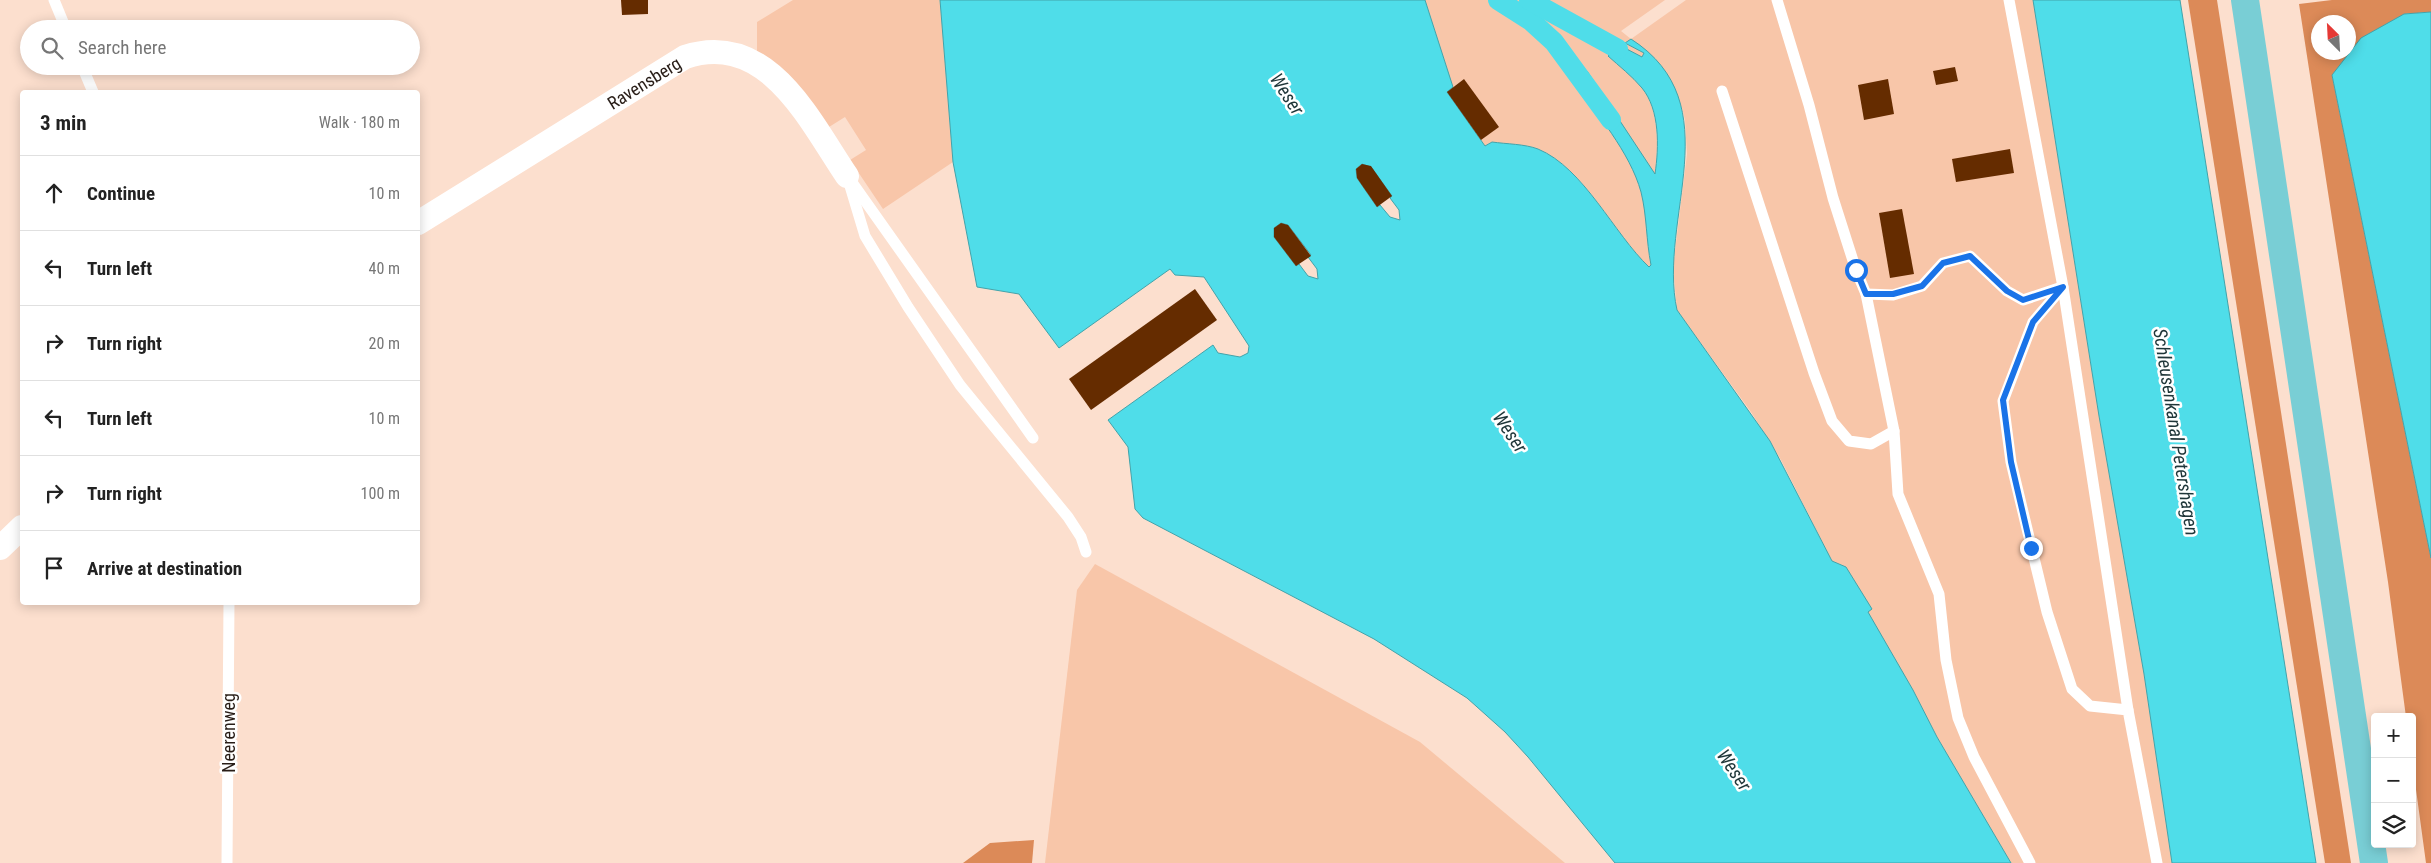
<!DOCTYPE html>
<html lang="en">
<head>
<meta charset="utf-8">
<style>
	:root { --surface:#fff; --page:#f2f2f2; --text:#222; --muted:#767676; --line:#e0e0e0 }
	body { margin:0; font-family:"Roboto Condensed",sans-serif; background:var(--page); color:var(--text) }
	.controls { position:absolute; right:15px; bottom:15px; display:grid; overflow:hidden; border-radius:5px; box-shadow:0 2px 12px #0003 }
	.controls button { width:45px; height:45px; display:grid; place-items:center; padding:0; border:0; border-bottom:1px solid var(--line); background:var(--surface); color:var(--text); font:25px sans-serif }
	.compass { position:absolute; left:2311px; top:15px; width:45px; height:45px; border-radius:50%; background:var(--surface); box-shadow:0 2px 12px #0003; rotate:336deg }
	.stop { position:absolute; width:15px; height:15px; margin:-11px; border:4px solid #1a73e8; border-radius:50%; background:#fff }
	.stop.end { background:#1a73e8; border-color:#fff; box-shadow:0 1px 5px #0008 }
	.list { margin:0; padding:0; list-style:none }
	h2 { display:flex; justify-content:space-between; align-items:center; height:65px; margin:0; padding:0 20px; font-size:21px }
	h2 small { font-size:16px; font-weight:400; color:var(--muted) }
	.list li { display:grid; grid-template-columns:32px 1fr auto; gap:15px; align-items:center; box-sizing:border-box; height:75px; padding:0 20px; border-top:1px solid var(--line) }
	.list b { display:block; font-size:19px; white-space:nowrap }
	.list em { font-size:16px; font-style:normal; color:var(--muted) }
	.icon { flex:none; width:28px; height:28px; fill:none; stroke:currentColor; stroke-width:2; stroke-linecap:round; stroke-linejoin:round }
	.map { position:relative; flex:none; width:2431px; height:863px; overflow:hidden }
	.search { position:absolute; background:var(--surface); box-shadow:0 2px 12px #0003; left:20px; top:20px; width:400px; height:55px; display:flex; align-items:center; gap:12px; box-sizing:border-box; padding:0 18px; border-radius:28px; color:var(--muted); font-size:19px }
	.panel { position:absolute; background:var(--surface); box-shadow:0 2px 12px #0003; left:20px; top:90px; width:400px; height:515px; border-radius:5px }
	.map>svg:first-child { display:block }
	.green { fill:#f8c6a9 }
	.forest { fill:#dc8a58; fill-rule:evenodd }
	.water { fill:#4fdde9; stroke:#43a3aa; fill-rule:evenodd }
	.lines { fill:none; stroke-linecap:round; stroke-linejoin:round }
	.canal { stroke:#4fdde9; stroke-width:20 }
	.building { fill:#652c00 }
	.lane { stroke:#fff; stroke-width:11 }
	.street { stroke:#fff; stroke-width:24 }
	.primary { stroke:#79ced5; stroke-width:28 }
	.route { stroke:#1a73e8; stroke-width:6 }
	.labels { text-anchor:middle; dominant-baseline:central; stroke-width:5; stroke-linejoin:round; paint-order:stroke }
	.street-label { font-size:18px; fill:#281d17; stroke:#fff }
	.water-label { font-size:19px; font-style:italic; fill:#1f3639; stroke:#fff }
</style>
</head>
<body>
<div class="map">
<svg width="2431" height="863" viewBox="0 0 2431 863">
	<rect width="100%" height="100%" fill="#fcdfce"/>
	<g class="green">
		<path d="M793 0H940L953 162 883 209 850 160 866 150 845 117 829 127 757 53V22Z"/>
		<path d="M1425 0H1665L1621 31 1631 39 1686 0H2033L2099 416 2144 674 2172 863H2011L1937 737 1913 690 1867 611 1871 609 1846 567 1832 561 1781 460 1751 412 1677 310 1673 267 1687 154 1685 120 1682 108 1644 53 1642 57 1608 56C1619 66 1633 76 1642 88 1660 111 1658 147 1655 175L1587 71 1585 72 1616 117 1606 124 1575 79 1573 80C1596 114 1630 152 1641 192 1647 216 1646 241 1651 265L1649 267C1616 236 1583 166 1540 151 1525 145 1506 145 1491 142L1485 146 1481 140 1464 79 1453 87Z"/>
		<path d="M1095 564 1420 742 1565 863H1045L1077 590Z"/>
	</g>
	<g class="forest">
		<path d="M2188 0H2217L2351 863H2325Z"/>
		<path d="M2332 0H2431V12L2404 14 2332 75 2431 558V863H2426L2412 760V717H2406L2388 582 2299 4ZM2318 22H2348V52H2318Z"/>
		<path d="M1034 840 1032 863H963L990 843Z"/>
	</g>
	<g class="water">
		<path d="M940 0H1425L1453 87 1447 92 1485 146 1492 142C1506 144 1525 144 1538 149 1584 168 1614 234 1649 267L1651 265C1646 240 1647 216 1641 192 1630 152 1596 113 1573 80L1575 79 1606 124 1616 116 1585 72 1587 71 1655 174C1659 147 1660 110 1642 88 1632 76 1619 66 1608 56L1621 46 1642 57 1644 53 1625 43 1631 39C1732 104 1657 219 1677 310L1770 441 1832 561 1846 567 1872 609 1868 612 1913 690 1937 737 2011 863H1615L1528 757 1505 732 1467 698 1374 639 1143 518 1135 509 1128 447 1108 420 1213 345 1218 353 1240 357 1248 353 1249 346 1204 277 1175 275 1170 269 1059 348 1019 294 977 287 953 162ZM1362 164 1371 167 1392 196 1390 198 1399 210 1400 220 1390 217 1380 205 1377 207 1357 178 1356 169ZM1281 223 1288 225 1311 255 1308 257 1317 269 1318 279 1308 276 1299 264 1296 266 1274 237V228Z"/>
		<path d="M2033 0H2180L2316 863H2172L2144 674 2099 416Z"/>
		<path d="M2431 12V558L2332 75 2361 38 2404 14Z"/>
	</g>
	<g class="lines">
		<g class="canal">
			<path d="M1498 0 1531 21 1554 42 1611 120"/>
			<path d="M1529 0 1618 49"/>
		</g>
	</g>
	<g class="building">
		<path d="M621 0H648V14L622 15Z"/>
		<path d="M1955 67 1958 81 1936 85 1933 71Z"/>
		<path d="M1464 79 1499 127 1481 140 1447 92Z"/>
		<path d="M1888 79 1894 114 1864 120 1858 85Z"/>
		<path d="M2010 149 2014 173 1956 182 1952 159Z"/>
		<path d="M1362 164 1371 166 1392 196 1377 207 1357 178 1356 169Z"/>
		<path d="M1902 209 1914 274 1890 278 1879 213Z"/>
		<path d="M1281 223 1288 225 1311 256 1296 266 1274 237V228Z"/>
		<path d="M1195 289 1217 320 1091 410 1069 379Z"/>
	</g>
	<g class="lines">
		<g class="lane">
			<path d="M54 0 66 29"/>
			<path d="M1777 0 1809 105 1833 198 1856 270 1866 294 1894 431 1898 494 1939 594 1946 660 1958 718 1974 757 2030 863"/>
			<path d="M2009 0 2063 287 2128 710"/>
			<path d="M82 66 93 92"/>
			<path d="M1722 91 1814 373 1832 421 1849 441 1871 444 1894 431"/>
			<path d="M847 176 865 236 908 307 960 385 1068 517 1081 537 1086 552"/>
			<path d="M851 181 1033 438"/>
			<path d="M2063 287 2033 322 2003 401 2011 462 2047 612 2072 689 2090 706 2128 710 2157 863"/>
			<path d="M1866 294 1893 295 1922 286 1943 263 1970 256 2007 291 2023 300 2062 287"/>
			<path d="M227 863 229 602"/>
		</g>
		<g class="street">
			<path id="s1" d="M418 223 685 57C768 30 809 120 847 176"/>
			<path d="M0 548 22 527"/>
		</g>
		<path class="primary" d="M2245 0 2374 863"/>
	</g>
	<g class="lines">
		<path class="route" d="M1856 270 1866 294H1893L1922 286 1943 263 1970 256 2007 291 2023 300 2063 287 2033 322 2003 400 2011 462 2031 548"/>
	</g>
	<g class="labels">
		<g class="street-label">
			<text stroke="none"><textPath href="#s1" startOffset="266">Ravensberg</textPath></text>
			<text transform="translate(228 733) rotate(-90)">Neerenweg</text>
		</g>
		<g class="water-label">
			<text transform="translate(1287 94) rotate(57)">Weser</text>
			<text transform="translate(1510 432) rotate(56)">Weser</text>
			<text transform="translate(2176 432) rotate(81)">Schleusenkanal Petershagen</text>
			<text transform="translate(1734 770) rotate(56)">Weser</text>
		</g>
	</g>
</svg>
<div class="controls">
<button>+</button>
<button>−</button>
<button><svg class="icon" aria-label="layers" viewBox="0 0 24 24"><path d="M12 4l9 5-9 5-9-5zM3 14l9 5 9-5"/></svg></button>
</div>
<svg class="compass" viewBox="-18 -18 36 36"><path d="M0-13l5 13h-10z" fill="#e53935"/><path d="M0 13l5-13h-10z" fill="#767676"/></svg>
<div class="stop" style="left:1856px;top:270px"></div>
<div class="stop end" style="left:2031px;top:548px"></div>
<div class="search"><svg class="icon" aria-label="search" viewBox="0 0 24 24"><circle cx="10" cy="10" r="6"/><path d="M15 15l6 6"/></svg>Search here</div>
<section class="panel">
<h2>3 min<small>Walk · 180 m</small></h2>
<ul class="list">
<li><svg class="icon" aria-label="ahead" viewBox="0 0 24 24"><path d="M12 20V5M6 11l6-6 6 6"/></svg><div><b>Continue</b></div><em>10 m</em></li>
<li><svg class="icon" aria-label="left" viewBox="0 0 24 24"><path d="M17 20v-9H6M10 6l-5 5 5 5"/></svg><div><b>Turn left</b></div><em>40 m</em></li>
<li><svg class="icon" aria-label="right" viewBox="0 0 24 24"><path d="M7 20v-9h11M14 6l5 5-5 5"/></svg><div><b>Turn right</b></div><em>20 m</em></li>
<li><svg class="icon" aria-label="left" viewBox="0 0 24 24"><path d="M17 20v-9H6M10 6l-5 5 5 5"/></svg><div><b>Turn left</b></div><em>10 m</em></li>
<li><svg class="icon" aria-label="right" viewBox="0 0 24 24"><path d="M7 20v-9h11M14 6l5 5-5 5"/></svg><div><b>Turn right</b></div><em>100 m</em></li>
<li><svg class="icon" aria-label="arrive" viewBox="0 0 24 24"><path d="M6 21V4h12l-3 4 3 4H6"/></svg><div><b>Arrive at destination</b></div></li>
</ul>
</section>
</div>
</body>
</html>
